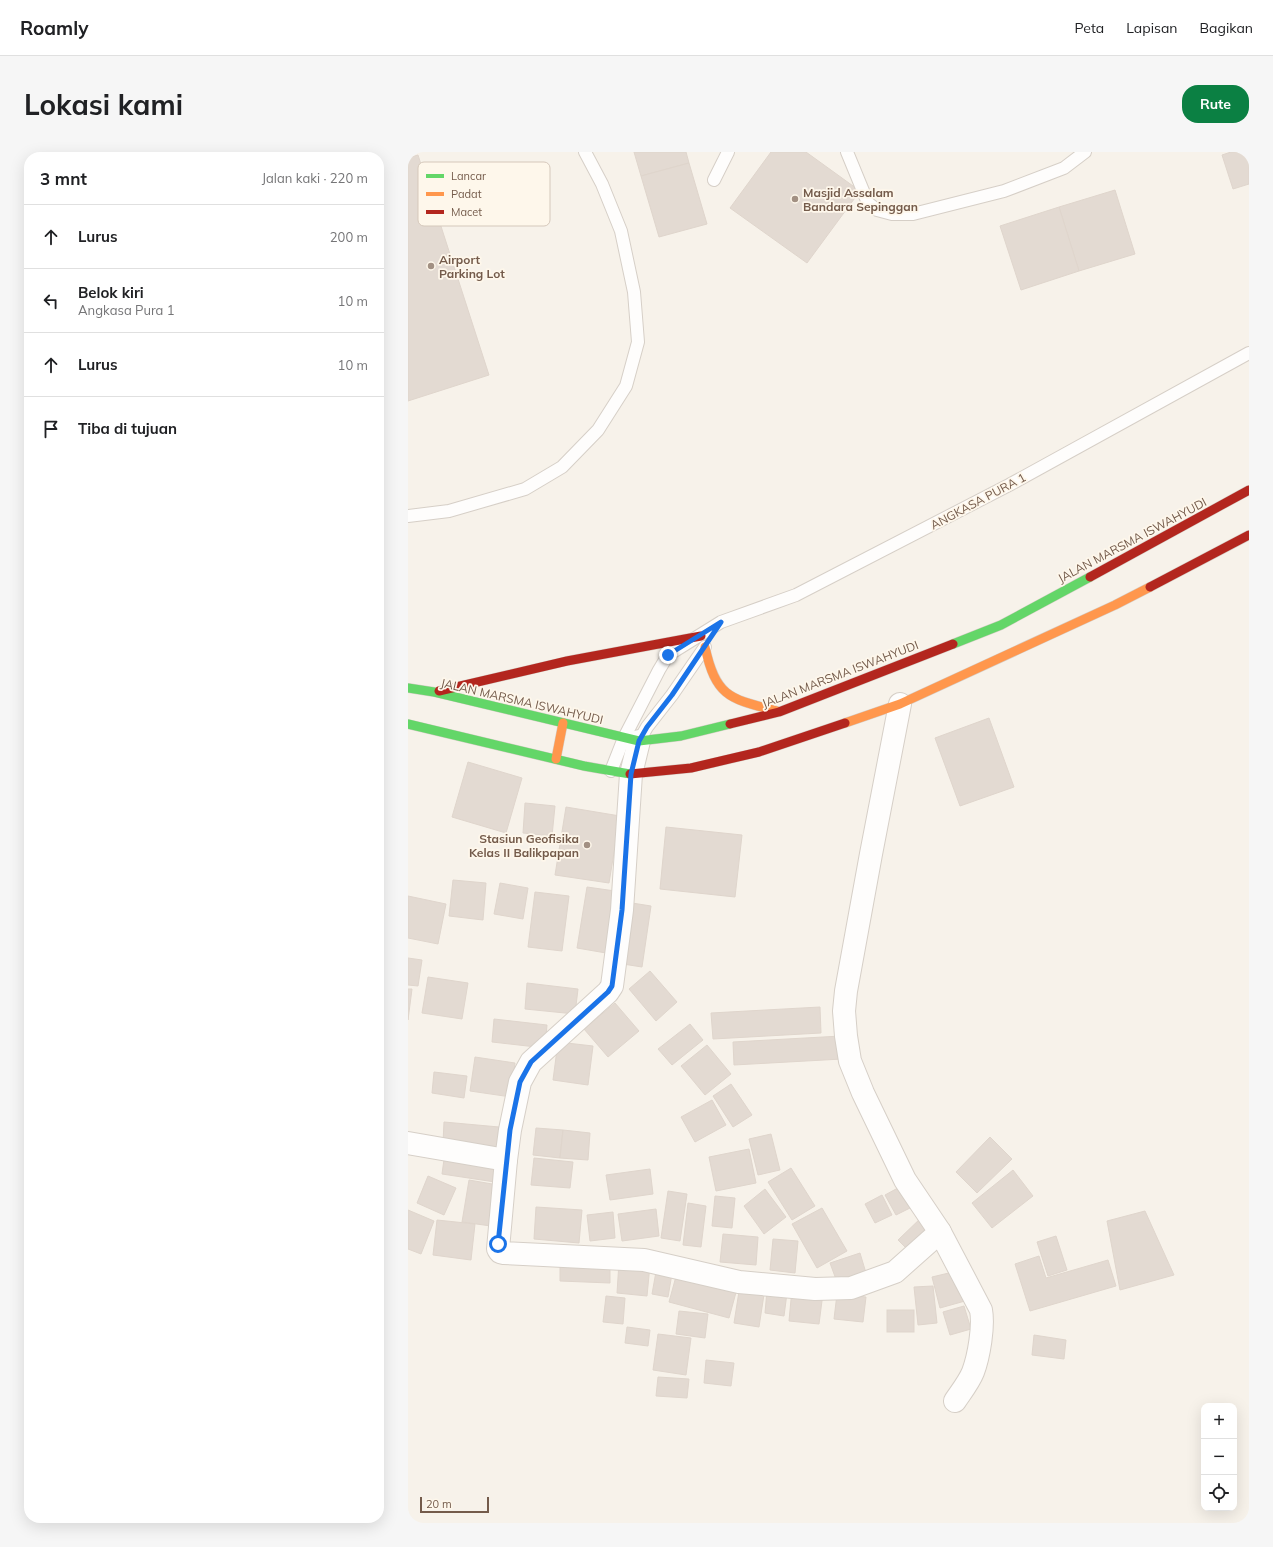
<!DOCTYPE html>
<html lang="id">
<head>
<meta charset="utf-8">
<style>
	:root { --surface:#fff; --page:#f6f6f6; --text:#202124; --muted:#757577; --line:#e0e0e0; --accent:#0b8043 }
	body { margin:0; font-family:Mulish,sans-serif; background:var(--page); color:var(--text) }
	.controls { position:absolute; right:12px; bottom:12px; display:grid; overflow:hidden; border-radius:8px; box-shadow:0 4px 16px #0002 }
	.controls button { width:36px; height:36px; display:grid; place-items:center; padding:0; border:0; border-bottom:1px solid var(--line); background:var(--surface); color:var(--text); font:20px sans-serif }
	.scale { position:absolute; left:12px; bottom:10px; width:69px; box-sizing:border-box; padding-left:4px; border:2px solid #745b4b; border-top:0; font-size:11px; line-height:14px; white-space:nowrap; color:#745b4b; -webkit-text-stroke:3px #fef7eb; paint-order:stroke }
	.stop { position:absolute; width:12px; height:12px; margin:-9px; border:3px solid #1a73e8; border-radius:50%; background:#fff }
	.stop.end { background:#1a73e8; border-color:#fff; box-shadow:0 1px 4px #0008 }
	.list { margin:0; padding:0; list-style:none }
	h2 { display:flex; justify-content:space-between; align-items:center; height:52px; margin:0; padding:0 16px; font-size:17px }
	h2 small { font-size:13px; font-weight:400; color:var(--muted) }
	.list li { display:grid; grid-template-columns:26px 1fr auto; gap:12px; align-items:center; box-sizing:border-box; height:64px; padding:0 16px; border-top:1px solid var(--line) }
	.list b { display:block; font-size:15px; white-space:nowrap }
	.list p { margin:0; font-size:13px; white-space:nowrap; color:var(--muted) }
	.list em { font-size:13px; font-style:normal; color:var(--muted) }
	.icon { flex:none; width:22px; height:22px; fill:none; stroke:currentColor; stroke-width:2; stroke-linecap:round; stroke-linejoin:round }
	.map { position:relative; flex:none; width:841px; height:1371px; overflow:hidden; border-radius:16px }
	header { display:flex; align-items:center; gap:24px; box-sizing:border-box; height:56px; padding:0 20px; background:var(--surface); border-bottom:1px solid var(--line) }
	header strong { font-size:19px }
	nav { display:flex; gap:22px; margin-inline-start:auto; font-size:14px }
	.intro { display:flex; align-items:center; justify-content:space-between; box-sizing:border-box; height:96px; padding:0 24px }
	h1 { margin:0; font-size:28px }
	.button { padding:10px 18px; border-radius:16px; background:var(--accent); color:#fff; font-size:14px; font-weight:700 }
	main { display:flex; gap:24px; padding:0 24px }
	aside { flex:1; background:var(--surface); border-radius:16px; box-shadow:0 4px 16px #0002 }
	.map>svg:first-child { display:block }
	.building { fill:#e3dad2; stroke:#dfd5cc }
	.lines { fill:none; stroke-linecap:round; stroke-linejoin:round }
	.lane-casing { stroke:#d6cfc7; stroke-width:14 }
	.street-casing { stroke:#d6cfc7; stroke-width:24 }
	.fast-casing { stroke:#d5cdc6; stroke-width:10 }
	.slow-casing { stroke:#d5cdc6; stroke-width:10 }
	.jam-casing { stroke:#d5cdc6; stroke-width:10 }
	.lane { stroke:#fefdfc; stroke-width:12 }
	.street { stroke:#fefdfc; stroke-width:22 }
	.fast { stroke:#63d668; stroke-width:9 }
	.slow { stroke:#ff974d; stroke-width:9 }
	.jam { stroke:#b3261e; stroke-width:9 }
	.route { stroke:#1a73e8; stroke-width:5 }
	.poi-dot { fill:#a29083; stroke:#fef7eb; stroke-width:1.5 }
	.labels { text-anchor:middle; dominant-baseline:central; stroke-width:3.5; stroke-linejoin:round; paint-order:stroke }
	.poi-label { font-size:12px; font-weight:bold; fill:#745b4b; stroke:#fef7eb; text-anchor:start }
	.street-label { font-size:12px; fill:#745b4b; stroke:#fef7eb }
	.key { fill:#fef7eb; stroke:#d5c8bb; stroke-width:1 }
	.key-label { font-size:11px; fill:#745b4b }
</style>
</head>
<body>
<header>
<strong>Roamly</strong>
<nav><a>Peta</a><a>Lapisan</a><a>Bagikan</a></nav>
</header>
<div class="intro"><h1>Lokasi kami</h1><a class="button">Rute</a></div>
<main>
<aside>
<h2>3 mnt<small>Jalan kaki · 220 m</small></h2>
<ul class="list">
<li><svg class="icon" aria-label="ahead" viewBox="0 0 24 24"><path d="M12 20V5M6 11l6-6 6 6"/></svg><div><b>Lurus</b></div><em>200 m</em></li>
<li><svg class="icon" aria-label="left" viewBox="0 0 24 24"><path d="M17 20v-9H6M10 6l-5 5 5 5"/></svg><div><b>Belok kiri</b><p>Angkasa Pura 1</p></div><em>10 m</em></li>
<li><svg class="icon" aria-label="ahead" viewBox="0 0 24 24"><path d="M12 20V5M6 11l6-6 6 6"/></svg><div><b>Lurus</b></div><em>10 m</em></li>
<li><svg class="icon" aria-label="arrive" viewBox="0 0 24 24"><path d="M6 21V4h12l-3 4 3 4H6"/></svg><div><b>Tiba di tujuan</b></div></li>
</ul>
</aside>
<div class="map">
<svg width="841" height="1371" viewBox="0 0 841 1371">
	<rect width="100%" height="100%" fill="#f7f2ea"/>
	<g class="building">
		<path d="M226 0H278L281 11 233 24Z"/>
		<path d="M363 0H398L452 39 399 111 322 56Z"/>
		<path d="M823 0H841V32L825 37 814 3Z"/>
		<path d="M10 3 81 223 0 249V6Z"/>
		<path d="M281 11 299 72 251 85 233 24Z"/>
		<path d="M707 38 727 102 671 119 651 55Z"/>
		<path d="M651 55 671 119 613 138 592 74Z"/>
		<path d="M581 566 606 635 552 654 527 586Z"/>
		<path d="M60 610 114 626 98 681 44 665Z"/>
		<path d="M117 651 147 654 144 684 115 681Z"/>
		<path d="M158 655 212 664 201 731 147 723Z"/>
		<path d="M258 675 334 683 327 745 252 737Z"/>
		<path d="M45 728 78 731 75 768 41 764Z"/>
		<path d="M92 731 120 736 115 767 86 762Z"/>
		<path d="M179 735 207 739 198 801 169 796Z"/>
		<path d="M127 740 161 744 154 799 120 795Z"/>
		<path d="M0 744 38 752 30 792 0 786Z"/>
		<path d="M224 751 243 754 234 815 215 812Z"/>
		<path d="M0 806 14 808 10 834 0 833Z"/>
		<path d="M242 819 269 850 248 869 221 837Z"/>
		<path d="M20 825 60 831 54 867 14 861Z"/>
		<path d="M119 831 170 837 167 862 117 857Z"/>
		<path d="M0 837H4L0 868Z"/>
		<path d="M207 851 231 879 200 905 176 877Z"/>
		<path d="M412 855 413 881 305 887 303 861Z"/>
		<path d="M86 867 139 873 137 896 84 890Z"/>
		<path d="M282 872 295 888 264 913 250 897Z"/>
		<path d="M433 884 434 907 326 913 325 890Z"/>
		<path d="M150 890 185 894 180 933 145 928Z"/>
		<path d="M299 893 323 922 297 943 273 914Z"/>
		<path d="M67 905 107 911 103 945 62 939Z"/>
		<path d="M26 920 59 924 56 946 24 941Z"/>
		<path d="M323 932 344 963 325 975 305 944Z"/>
		<path d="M304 948 318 973 287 990 273 965Z"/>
		<path d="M36 970 91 975 89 996 35 991Z"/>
		<path d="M128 976 155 978 152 1006 125 1003Z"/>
		<path d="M155 978 182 981 180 1008 152 1006Z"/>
		<path d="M363 982 372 1018 350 1023 341 987Z"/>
		<path d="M582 985 604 1007 569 1041 548 1020Z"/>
		<path d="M341 997 348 1031 308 1039 301 1005Z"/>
		<path d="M37 1000 90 1007 87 1030 34 1022Z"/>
		<path d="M126 1006 165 1010 162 1036 123 1033Z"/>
		<path d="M383 1016 407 1054 384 1068 360 1030Z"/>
		<path d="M242 1017 245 1042 202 1048 198 1023Z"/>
		<path d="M605 1018 625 1044 584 1076 564 1051Z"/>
		<path d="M20 1024 48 1036 36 1063 9 1051Z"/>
		<path d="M61 1028 90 1033 83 1074 54 1070Z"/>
		<path d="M499 1031 510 1052 488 1063 477 1043Z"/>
		<path d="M357 1037 378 1065 356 1082 336 1054Z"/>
		<path d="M260 1039 279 1042 272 1089 253 1086Z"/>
		<path d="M474 1043 484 1063 467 1071 457 1052Z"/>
		<path d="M307 1044 327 1046 324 1076 304 1074Z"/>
		<path d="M280 1051 298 1054 293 1095 275 1093Z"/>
		<path d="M128 1055 174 1058 171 1091 126 1087Z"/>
		<path d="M414 1056 439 1099 409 1116 384 1072Z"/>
		<path d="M248 1057 251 1084 214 1089 210 1062Z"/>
		<path d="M0 1058 26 1069 13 1102 0 1097Z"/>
		<path d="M737 1059 766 1123 712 1138 699 1069Z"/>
		<path d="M205 1060 207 1086 182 1089 179 1063Z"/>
		<path d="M515 1064 527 1077 502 1100 490 1088Z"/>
		<path d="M29 1068 67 1072 63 1108 25 1103Z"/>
		<path d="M315 1082 350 1085 348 1113 312 1110Z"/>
		<path d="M648 1084 659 1118 640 1124 629 1090Z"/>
		<path d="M365 1087 390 1089 387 1121 362 1118Z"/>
		<path d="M452 1101 458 1121 429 1130 422 1111Z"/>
		<path d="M631 1104 638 1126 700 1108 708 1134 622 1159 607 1112Z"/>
		<path d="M152 1109 202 1110V1131L152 1129Z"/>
		<path d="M211 1110 242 1113 239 1144 209 1141Z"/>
		<path d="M249 1114 265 1116 260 1145 244 1142Z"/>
		<path d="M270 1117 330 1133 321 1166 261 1150Z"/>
		<path d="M549 1119 557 1149 532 1156 524 1125Z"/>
		<path d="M332 1133 357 1136 351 1175 326 1171Z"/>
		<path d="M525 1134 529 1171 510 1173 506 1135Z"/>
		<path d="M384 1137 415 1141 411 1172 381 1169Z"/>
		<path d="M359 1138 379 1141 376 1164 357 1161Z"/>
		<path d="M429 1142 458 1145 455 1170 426 1167Z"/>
		<path d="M198 1144 217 1146 215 1172 195 1170Z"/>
		<path d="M556 1154 563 1177 542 1183 535 1160Z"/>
		<rect x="479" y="1158" width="27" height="22"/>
		<path d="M271 1159 300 1162 297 1186 268 1182Z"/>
		<path d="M219 1175 242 1178 240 1194 217 1191Z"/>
		<path d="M250 1182 283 1186 278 1223 245 1218Z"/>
		<path d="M626 1183 658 1188 656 1207 624 1203Z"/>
		<path d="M298 1208 326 1211 323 1234 296 1231Z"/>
		<path d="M250 1225 281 1227 279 1246 248 1244Z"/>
	</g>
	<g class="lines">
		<defs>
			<g id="lane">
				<path d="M439 0 460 51 469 58 484 62H505L596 39 656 16 677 0"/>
				<path d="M306 28 320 0"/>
				<path d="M0 364 41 359 117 337 154 315 190 278 218 234 230 190 226 140 213 79 194 32 177 0"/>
				<path d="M231 589 239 575 264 543 297 495"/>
				<path d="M203 619 216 586 251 518 260 503 313 470 388 443 601 333 841 201"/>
			</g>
			<g id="street">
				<path d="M231 589 223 622 214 758 204 834 200 840 123 910 112 930 102 978 98 1008 90 1097 92 1100 96 1101 236 1108 331 1130 407 1137 443 1136 487 1120 532 1080 497 1028 455 941 442 909 438 884 436 859 438 839 463 702 492 552"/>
				<path d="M0 991 98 1008"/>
				<path d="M532 1080 573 1158C576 1174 571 1204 565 1220 561 1230 553 1240 547 1249"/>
			</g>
			<g id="fast">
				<path d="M545 492 593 473 682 425"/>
				<path d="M0 536 26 540 231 589 273 584 322 572"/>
				<path d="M0 572 176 614 222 622"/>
			</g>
			<g id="slow">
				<path d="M297 495C308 546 323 547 369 559"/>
				<path d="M437 571 492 552 707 453 742 435"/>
				<path d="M148 607 155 571"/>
			</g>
			<g id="jam">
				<path d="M682 425 841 338"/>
				<path d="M742 435 841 383"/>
				<path d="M31 539 159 509 293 484"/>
				<path d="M322 572 371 560 545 492"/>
				<path d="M222 622 283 616 351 600 437 571"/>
			</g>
		</defs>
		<use href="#lane" class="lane-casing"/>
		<use href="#street" class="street-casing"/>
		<use href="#fast" class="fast-casing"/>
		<use href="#slow" class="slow-casing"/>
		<use href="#jam" class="jam-casing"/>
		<use href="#lane" class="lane"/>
		<use href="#street" class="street"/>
		<use href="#fast" class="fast"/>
		<use href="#slow" class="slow"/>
		<use href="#jam" class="jam"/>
	</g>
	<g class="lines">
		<path class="route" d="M90 1092 102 978 112 930 123 910 200 840 204 834 214 758 223 622 231 589 239 575 264 543 313 470 260 503"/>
	</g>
	<g class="poi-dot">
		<circle cx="387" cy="47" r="4"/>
		<circle cx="23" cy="114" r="4"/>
		<circle cx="179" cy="693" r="4"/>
	</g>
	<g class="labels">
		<g class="poi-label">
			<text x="395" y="40">Masjid Assalam<tspan x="395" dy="14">Bandara Sepinggan</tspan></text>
			<text x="31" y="107">Airport<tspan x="31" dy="14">Parking Lot</tspan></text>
			<text x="171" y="686" text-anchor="end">Stasiun Geofisika<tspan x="171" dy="14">Kelas II Balikpapan</tspan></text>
		</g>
		<g class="street-label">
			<text transform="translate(570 349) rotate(-28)">ANGKASA PURA 1</text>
			<text transform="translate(724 388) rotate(-28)">JALAN MARSMA ISWAHYUDI</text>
			<text transform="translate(432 522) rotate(-21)">JALAN MARSMA ISWAHYUDI</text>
			<text transform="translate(114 549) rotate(13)">JALAN MARSMA ISWAHYUDI</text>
		</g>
	</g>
	<rect x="10" y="10" width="132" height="64" rx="6" class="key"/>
	<rect x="18" y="22" width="18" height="4" fill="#63d668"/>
	<rect x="18" y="40" width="18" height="4" fill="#ff974d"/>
	<rect x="18" y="58" width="18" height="4" fill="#b3261e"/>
	<g class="key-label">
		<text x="43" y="28">Lancar</text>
		<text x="43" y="46">Padat</text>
		<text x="43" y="64">Macet</text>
	</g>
</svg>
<div class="controls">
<button>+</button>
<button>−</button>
<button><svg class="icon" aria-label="locate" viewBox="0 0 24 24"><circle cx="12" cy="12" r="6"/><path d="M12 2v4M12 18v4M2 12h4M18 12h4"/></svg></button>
</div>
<div class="scale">20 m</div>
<div class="stop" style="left:90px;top:1092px"></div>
<div class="stop end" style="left:260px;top:503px"></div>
</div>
</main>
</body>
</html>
